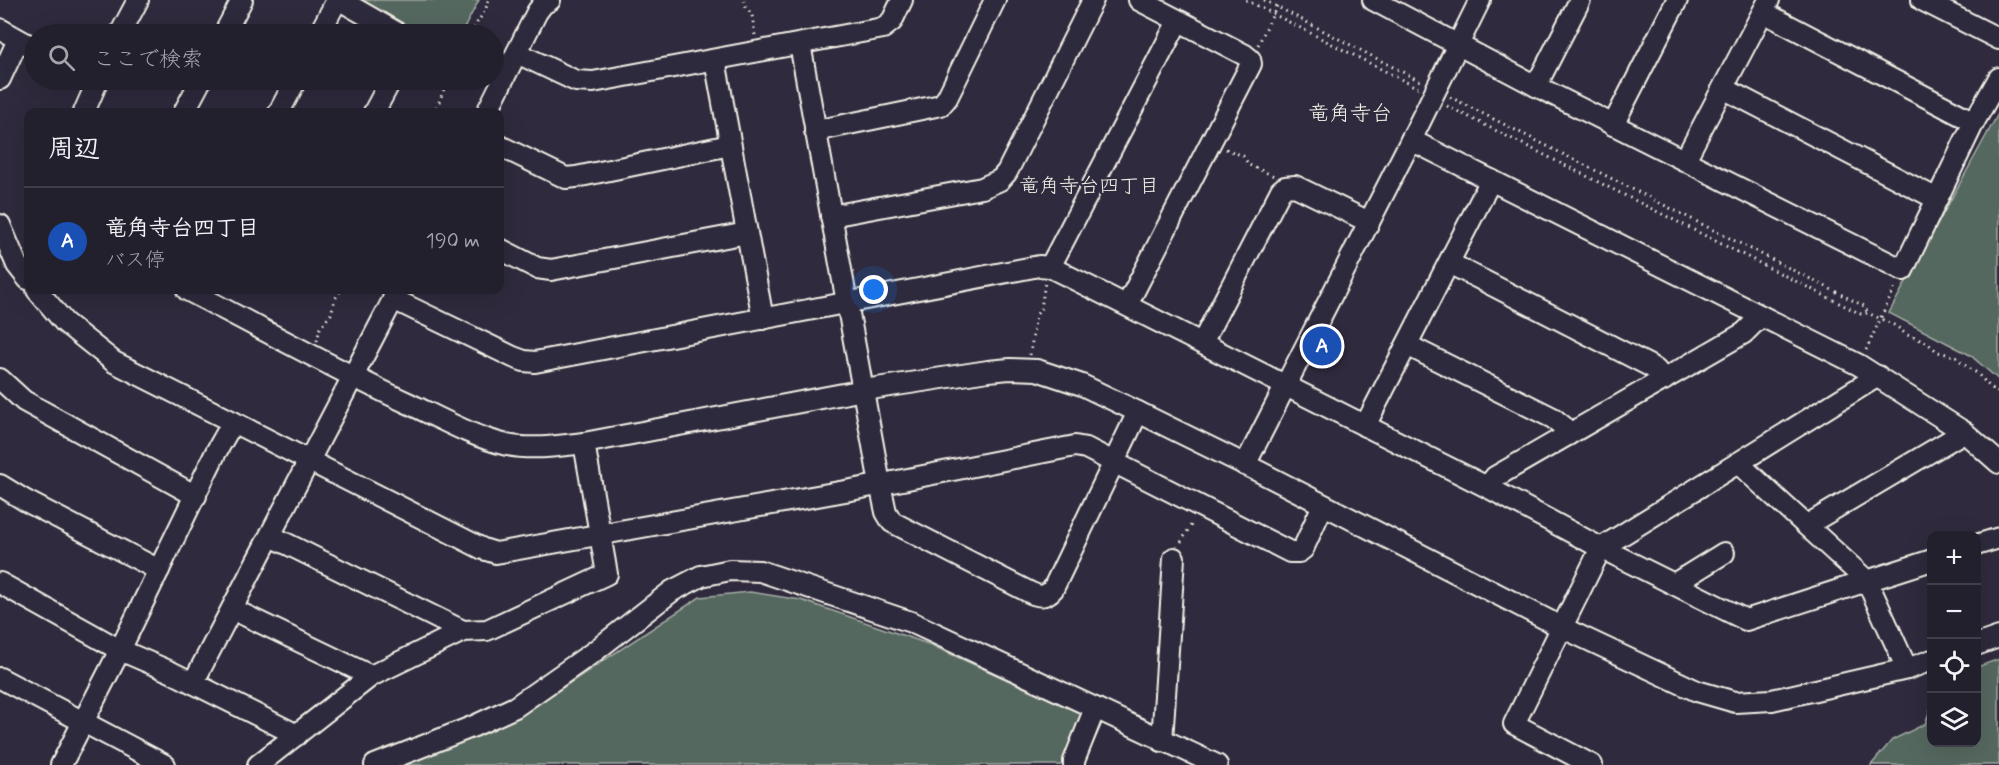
<!DOCTYPE html>
<html lang="ja">
<head>
<meta charset="utf-8">
<style>
	:root { --surface:#23202e; --page:#2f2d3a; --text:#f1f3f6; --muted:#a3a3aa; --line:#403e4a; --accent:#ea580c }
	body { margin:0; font-family:Mynerve,"Klee One",sans-serif; background:var(--page); color:var(--text) }
	.controls { position:absolute; right:18px; bottom:18px; display:grid; overflow:hidden; border-radius:12px; box-shadow:0 6px 24px #0002 }
	.controls button { width:54px; height:54px; display:grid; place-items:center; padding:0; border:0; border-bottom:2px solid var(--line); background:var(--surface); color:var(--text); font:30px sans-serif }
	.you { position:absolute; left:874px; top:290px; width:21px; height:21px; margin:-15px; border:4px solid #fff; border-radius:50%; background:#1a73e8; box-shadow:0 0 0 9px #1a73e833 }
	.badge { display:grid; place-items:center; width:39px; height:39px; border-radius:50%; background:var(--accent); color:#fff; font-size:20px; font-weight:700 }
	.pin { position:absolute; translate:-50% -50%; border:3px solid #fff; box-shadow:0 2px 6px #0006 }
	.list { margin:0; padding:0; list-style:none }
	h2 { display:flex; justify-content:space-between; align-items:center; height:78px; margin:0; padding:0 24px; font-size:26px }
	h2 small { font-size:20px; font-weight:400; color:var(--muted) }
	.list li { display:grid; grid-template-columns:39px 1fr auto; gap:18px; align-items:center; box-sizing:border-box; height:108px; padding:0 24px; border-top:2px solid var(--line) }
	.list b { display:block; font-size:22px; white-space:nowrap }
	.list p { margin:0; font-size:20px; white-space:nowrap; color:var(--muted) }
	.list em { font-size:20px; font-style:normal; color:var(--muted) }
	.icon { flex:none; width:33px; height:33px; fill:none; stroke:currentColor; stroke-width:2; stroke-linecap:round; stroke-linejoin:round }
	.map { position:relative; flex:none; width:1999px; height:765px; overflow:hidden }
	.search { position:absolute; background:var(--surface); box-shadow:0 6px 24px #0002; left:24px; top:24px; width:480px; height:66px; display:flex; align-items:center; gap:15px; box-sizing:border-box; padding:0 21px; border-radius:33px; color:var(--muted); font-size:22px }
	.panel { position:absolute; background:var(--surface); box-shadow:0 6px 24px #0002; left:24px; top:108px; width:480px; height:186px; border-radius:12px }
	.map>svg:first-child { display:block }
	.green { fill:#556861; stroke:#a4aca4; stroke-width:1.5 }
	.lines { fill:none; stroke-linecap:round; stroke-linejoin:round }
	.minor-casing { stroke:#f4f1e8; stroke-width:24 }
	.path { stroke:#f4f1e8; stroke-width:3; stroke-dasharray:1.5 4.5; stroke-linecap:butt }
	.minor { stroke:#2f2a3d; stroke-width:20 }
	.labels { text-anchor:middle; dominant-baseline:central; stroke-width:4.5; stroke-linejoin:round; paint-order:stroke }
	.neighbourhood-label { font-size:20px; fill:#f4f1e8; stroke:#2f2a3d }
	.quarter-label { font-size:21px; fill:#f4f1e8; stroke:#2f2a3d }
</style>
</head>
<body>
<div class="map">
<svg width="1999" height="765" viewBox="0 0 1999 765">
	<rect width="100%" height="100%" fill="#2f2a3d"/>
	<filter id="ink" filterUnits="userSpaceOnUse"><feTurbulence type="fractalNoise" baseFrequency=".0167" numOctaves="2"/><feDisplacementMap in="SourceGraphic" scale="12" xChannelSelector="R" yChannelSelector="G"/><feConvolveMatrix kernelMatrix="1 2 1 2 8 2 1 2 1" color-interpolation-filters="sRGB"/></filter>
	<g filter="url(#ink)">
		<g class="green">
			<path d="M358 0H479L461 34H422Z"/>
			<path d="M1999 112V380L1970 355 1889 313Z"/>
			<path d="M750 592 801 600 931 645 1102 723 1083 765H401L518 717 700 597Z"/>
			<path d="M1999 659V765H1871L1892 740 1925 724 1931 707 1932 742H1976L1977 667Z"/>
		</g>
		<g class="lines">
			<defs>
				<g id="minor">
					<path d="M340 0 399 34"/>
					<path d="M1373 0 1536 86 1903 270 1974 122 1999 78"/>
					<path d="M1922 0 1999 39"/>
					<path d="M1763 12 1974 122"/>
					<path d="M0 29 34 48"/>
					<path d="M120 34 138 0"/>
					<path d="M224 34 242 0"/>
					<path d="M319 34 337 0"/>
					<path d="M800 44 880 484 886 512 892 522 1031 593C1040 597 1046 597 1053 589L1138 412"/>
					<path d="M517 53 576 81 593 82 883 28 892 21 902 0"/>
					<path d="M715 60 763 319"/>
					<path d="M0 79 18 40"/>
					<path d="M1536 86 1580 0"/>
					<path d="M1723 88 1937 199"/>
					<path d="M84 112 98 80"/>
					<path d="M184 112 201 80"/>
					<path d="M279 112 296 80"/>
					<path d="M374 112 391 80"/>
					<path d="M487 112 537 12 543 4 550 0"/>
					<path d="M1613 125 1677 0"/>
					<path d="M815 131 941 105 947 98 995 0"/>
					<path d="M1411 140 1859 365 1964 432 1999 463"/>
					<path d="M500 146 566 178 576 177 730 145"/>
					<path d="M1685 160 1769 0"/>
					<path d="M831 216 982 188 1000 180 1007 172 1093 0"/>
					<path d="M0 225 17 265 28 279"/>
					<path d="M500 249 537 268 551 270 747 233"/>
					<path d="M1449 263 1650 366 1656 370 1664 380"/>
					<path d="M1050 267 1178 21"/>
					<path d="M37 290 64 322 114 362 233 422"/>
					<path d="M187 290C261 328 334 369 410 404 441 419 473 437 507 445 532 450 559 446 584 443L864 390 988 371 1010 369 1037 370 1082 385 1138 412 1260 472 1561 627 1697 691 1735 702 1772 700 1907 669 1932 660"/>
					<path d="M393 299 513 357 524 361 535 362 1039 266 1050 267 1487 487 1601 548 1746 620 1932 560"/>
					<path d="M1127 305 1251 64 1250 59 1245 55 1139 0"/>
					<path d="M1202 343 1281 190 1285 187 1295 186 1369 222"/>
					<path d="M1407 345 1553 418 1563 426 1568 435"/>
					<path d="M0 379 24 401 196 496"/>
					<path d="M1365 426 1491 180"/>
					<path d="M1738 463 1867 581 1907 669"/>
					<path d="M1245 465 1411 140 1480 0"/>
					<path d="M0 485 26 501 159 570"/>
					<path d="M1487 487 1495 477 1744 333 1761 316"/>
					<path d="M1807 525 1964 432"/>
					<path d="M271 536 463 631"/>
					<path d="M1976 545 1999 538"/>
					<path d="M0 583 120 650 171 672 297 735"/>
					<path d="M1674 584 1724 553"/>
					<path d="M232 609 371 676"/>
					<path d="M1976 645 1999 637"/>
					<path d="M0 678 165 765"/>
					<path d="M193 683 398 290"/>
					<path d="M1162 741 1174 558"/>
					<path d="M61 765 120 650 216 452 233 422 483 549 496 553 862 488 1075 446 1086 448 1290 552H1299L1303 549 1323 505"/>
					<path d="M258 765 371 676 463 631 487 630 607 574 584 443"/>
					<path d="M375 765 474 726 515 707 595 651 672 591 701 576 730 570 760 571 911 622 1217 765"/>
					<path d="M1074 765V761L1095 708"/>
					<path d="M1592 765 1514 724 1601 548 1878 376"/>
				</g>
			</defs>
			<use href="#minor" class="minor-casing"/>
			<g class="path">
				<path d="M744 0 746 7 752 15 755 35"/>
				<path d="M1246 0 1418 88"/>
				<path d="M1264 0 1420 81"/>
				<path d="M472 34C475 20 486 16 488 0"/>
				<path d="M1258 45 1277 6"/>
				<path d="M1450 97 1864 306 1868 313"/>
				<path d="M1447 106 1861 314 1868 313 1896 326 1907 335 1926 342 1938 352 1955 356 1967 367 1977 373 1989 386 1999 393"/>
				<path d="M432 112C442 103 441 89 450 80"/>
				<path d="M1226 149 1243 156 1249 165 1274 176"/>
				<path d="M317 341 320 328 331 314 335 299 341 290"/>
				<path d="M1866 350 1896 285"/>
				<path d="M1030 355 1036 315 1041 309 1045 282"/>
				<path d="M1181 542 1193 522"/>
			</g>
			<use href="#minor" class="minor"/>
		</g>
	</g>
	<g class="labels">
		<g class="neighbourhood-label">
			<text x="1089" y="186">竜角寺台四丁目</text>
		</g>
		<g class="quarter-label">
			<text x="1350" y="114">竜角寺台</text>
		</g>
	</g>
</svg>
<div class="controls">
<button>+</button>
<button>−</button>
<button><svg class="icon" aria-label="locate" viewBox="0 0 24 24"><circle cx="12" cy="12" r="6"/><path d="M12 2v4M12 18v4M2 12h4M18 12h4"/></svg></button>
<button><svg class="icon" aria-label="layers" viewBox="0 0 24 24"><path d="M12 4l9 5-9 5-9-5zM3 14l9 5 9-5"/></svg></button>
</div>
<div class="you"></div>
<div class="pin badge" style="left:1322px;top:346px;background:#1a4fb4">A</div>
<div class="search"><svg class="icon" aria-label="search" viewBox="0 0 24 24"><circle cx="10" cy="10" r="6"/><path d="M15 15l6 6"/></svg>ここで検索</div>
<section class="panel">
<h2>周辺<small></small></h2>
<ul class="list">
<li><span class="badge" style="background:#1a4fb4">A</span><div><b>竜角寺台四丁目</b><p>バス停</p></div><em>190 m</em></li>
</ul>
</section>
</div>
</body>
</html>
